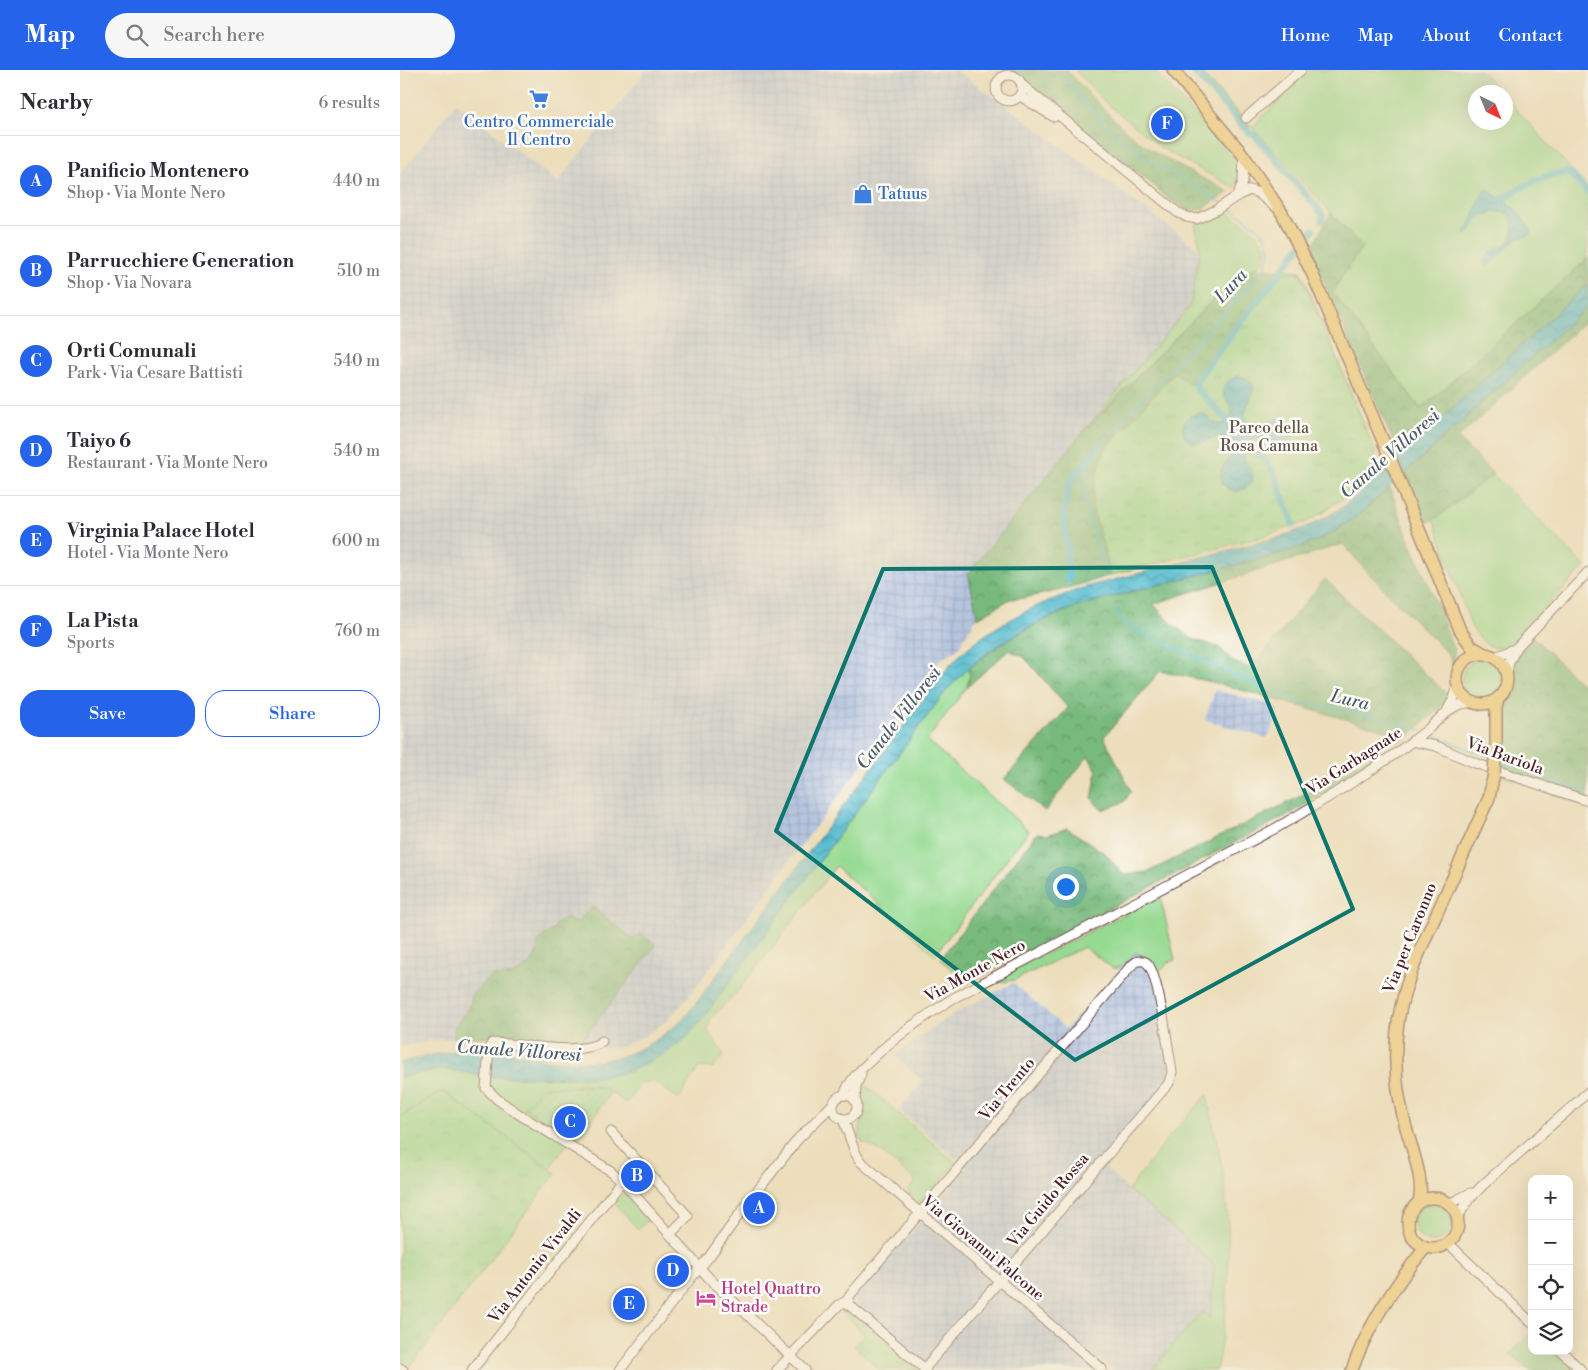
<!DOCTYPE html>
<html lang="en">
<head>
<meta charset="utf-8">
<style>
	:root { --surface:#fff; --page:#f7f7f7; --text:#2b2b33; --muted:#7c7c81; --line:#e1e1e2; --accent:#2563eb }
	body { margin:0; font-family:"Libre Bodoni",serif; background:var(--page); color:var(--text) }
	.controls { position:absolute; right:15px; bottom:15px; display:grid; overflow:hidden; border-radius:10px; box-shadow:0 5px 20px #0002 }
	.controls button { width:45px; height:45px; display:grid; place-items:center; padding:0; border:0; border-bottom:1px solid var(--line); background:var(--surface); color:var(--text); font:25px sans-serif }
	.compass { position:absolute; left:1068px; top:15px; width:45px; height:45px; border-radius:50%; background:var(--surface); box-shadow:0 5px 20px #0002; rotate:137deg }
	.you { position:absolute; left:665px; top:816px; width:18px; height:18px; margin:-12px; border:4px solid #fff; border-radius:50%; background:#1a73e8; box-shadow:0 0 0 8px #1a73e833 }
	.badge { display:grid; place-items:center; width:32px; height:32px; border-radius:50%; background:var(--accent); color:#fff; font-size:16px; font-weight:700 }
	.pin { position:absolute; translate:-50% -50%; border:2px solid #fff; box-shadow:0 1px 5px #0006 }
	.list { margin:0; padding:0; list-style:none }
	h2 { display:flex; justify-content:space-between; align-items:center; height:65px; margin:0; padding:0 20px; font-size:21px }
	h2 small { font-size:16px; font-weight:400; color:var(--muted) }
	.list li { display:grid; grid-template-columns:32px 1fr auto; gap:15px; align-items:center; box-sizing:border-box; height:90px; padding:0 20px; border-top:1px solid var(--line) }
	.list b { display:block; font-size:19px; white-space:nowrap }
	.list p { margin:0; font-size:16px; white-space:nowrap; color:var(--muted) }
	.list em { font-size:16px; font-style:normal; color:var(--muted) }
	.actions { display:flex; gap:10px; padding:15px 20px }
	.actions a { flex:1; padding:11px 0; border:1px solid var(--accent); border-radius:20px; text-align:center; font-size:18px; color:var(--accent) }
	.actions .main { background:var(--accent); color:#fff }
	.icon { flex:none; width:28px; height:28px; fill:none; stroke:currentColor; stroke-width:2; stroke-linecap:round; stroke-linejoin:round }
	.map { position:relative; flex:none; width:1188px; height:1300px; overflow:hidden }
	header { display:flex; align-items:center; gap:30px; box-sizing:border-box; height:70px; padding:0 25px; background:var(--accent); color:#fff }
	header strong { font-size:24px }
	nav { display:flex; gap:28px; margin-inline-start:auto; font-size:18px }
	.search { width:350px; height:45px; background:var(--page); display:flex; align-items:center; gap:12px; box-sizing:border-box; padding:0 18px; border-radius:28px; color:var(--muted); font-size:19px }
	main { display:flex }
	aside { flex:1; background:var(--surface) }
	.map>svg:first-child { display:block }
	.industrial { fill:url(#industrial-grid) }
	.grass { fill:#96da92; stroke:#707c5e }
	.forest { fill:url(#forest-crowns); stroke:#616c54 }
	.park { fill:url(#park-tufts); stroke:#707c5e }
	.garden { fill:url(#garden-dots); stroke:#707c5e }
	.water { fill:url(#water-waves); stroke:#4e6c7c }
	.lines { fill:none; stroke-linecap:round; stroke-linejoin:round }
	.stream { stroke:#51bace; stroke-width:2 }
	.canal { stroke:#51bace; stroke-width:7 }
	.minor-casing { stroke:#623c41; stroke-width:11 }
	.major-casing { stroke:#623c41; stroke-width:14 }
	.minor { stroke:#fff; stroke-width:9 }
	.major { stroke:#f0c469; stroke-width:11 }
	.major-bridge-casing { stroke:#623c41; stroke-width:14; stroke-linecap:butt }
	.major-bridge { stroke:#f0c469; stroke-width:11 }
	.marked { fill:none; stroke:#0f766e; stroke-width:4; stroke-linejoin:round }
	.labels { text-anchor:middle; dominant-baseline:central; stroke-width:5; stroke-linejoin:round; paint-order:stroke }
	.shop-label { font-size:16px; fill:#366cbe; stroke:#fdfcf7 }
	.park-label { font-size:16px; fill:#61574a; stroke:#fdfcf7 }
	.street-label { font-size:16px; fill:#4a1f2b; stroke:#fdfcf7 }
	.hotel-label { font-size:16px; fill:#b23c85; stroke:#fdfcf7; text-anchor:start }
	.water-label { font-size:18px; font-style:italic; fill:#4d5d6c; stroke:#fdfcf7 }
</style>
</head>
<body>
<header>
<strong>Map</strong>
<div class="search"><svg class="icon" aria-label="search" viewBox="0 0 24 24"><circle cx="10" cy="10" r="6"/><path d="M15 15l6 6"/></svg>Search here</div>
<nav><a>Home</a><a>Map</a><a>About</a><a>Contact</a></nav>
</header>
<main>
<aside>
<h2>Nearby<small>6 results</small></h2>
<ul class="list">
<li><span class="badge">A</span><div><b>Panificio Montenero</b><p>Shop · Via Monte Nero</p></div><em>440 m</em></li>
<li><span class="badge">B</span><div><b>Parrucchiere Generation</b><p>Shop · Via Novara</p></div><em>510 m</em></li>
<li><span class="badge">C</span><div><b>Orti Comunali</b><p>Park · Via Cesare Battisti</p></div><em>540 m</em></li>
<li><span class="badge">D</span><div><b>Taiyo 6</b><p>Restaurant · Via Monte Nero</p></div><em>540 m</em></li>
<li><span class="badge">E</span><div><b>Virginia Palace Hotel</b><p>Hotel · Via Monte Nero</p></div><em>600 m</em></li>
<li><span class="badge">F</span><div><b>La Pista</b><p>Sports</p></div><em>760 m</em></li>
</ul>
<div class="actions"><a class="main">Save</a><a>Share</a></div>
</aside>
<div class="map">
<svg width="1188" height="1300" viewBox="0 0 1188 1300">
	<defs>
		<pattern id="industrial-grid" width="8" height="8" patternUnits="userSpaceOnUse" patternTransform="scale(1.25)"><rect width="8" height="8" fill="#b6c5de"/><path d="M0 4h8M4 0v8" fill="none" stroke="#9ea9bf"/></pattern>
		<pattern id="forest-crowns" width="20" height="18" patternUnits="userSpaceOnUse" patternTransform="scale(1.25)"><rect width="20" height="18" fill="#78ba7c"/><path d="M2 6a3 3 0 1 1 6 0M12 15a3 3 0 1 1 6 0" fill="none" stroke="#649766"/></pattern>
		<pattern id="park-tufts" width="24" height="20" patternUnits="userSpaceOnUse" patternTransform="scale(1.25)"><rect width="24" height="20" fill="#96da92"/><path d="M3 7l-1-3M5 7V3M7 7l1-3M15 17l-1-3M17 17v-4M19 17l1-3" fill="none" stroke="#83bb7e"/></pattern>
		<pattern id="garden-dots" width="8" height="8" patternUnits="userSpaceOnUse" patternTransform="scale(1.25)"><rect width="8" height="8" fill="#96da92"/><path d="M2 2h.1M6 6h.1" fill="none" stroke="#83bb7e" stroke-width="1.8" stroke-linecap="round"/></pattern>
		<pattern id="water-waves" width="16" height="10" patternUnits="userSpaceOnUse" patternTransform="scale(1.25)"><rect width="16" height="10" fill="#51bace"/><path d="M0 5q4-4 8 0t8 0" fill="none" stroke="#4597a7"/></pattern>
	</defs>
	<rect width="100%" height="100%" fill="#fdfcf7"/>
	<filter id="ink" filterUnits="userSpaceOnUse"><feTurbulence type="fractalNoise" baseFrequency=".02" numOctaves="2"/><feDisplacementMap in="SourceGraphic" scale="10" xChannelSelector="R" yChannelSelector="G"/><feConvolveMatrix kernelMatrix="1 2 1 2 8 2 1 2 1" color-interpolation-filters="sRGB"/></filter>
	<filter id="wash" filterUnits="userSpaceOnUse"><feTurbulence type="fractalNoise" baseFrequency=".0096" numOctaves="4" result="noise"/><feDisplacementMap in="SourceGraphic" scale="20" xChannelSelector="R" yChannelSelector="G"/><feGaussianBlur stdDeviation="1.12" result="paint"/><feColorMatrix in="noise" values="0 0 0 0 0 0 0 0 0 0 0 0 0 0 0 0 0 1.4 0 .05"/><feComposite in="paint" operator="in"/></filter>
	<g filter="url(#wash)">
		<rect width="100%" height="100%" fill="#ecdebb"/>
		<g class="industrial">
			<path d="M246 0H555L608 37 800 180 790 236 568 504 578 548 575 550 557 580 541 589 288 927 268 950 244 966 218 978 86 967 39 969 0 977V104L56 33 158 112Z"/>
			<path d="M815 620 879 637 870 664 866 668 805 650Z"/>
			<path d="M736 882 752 893 758 902 781 1005 705 1098 728 1120 769 1154 815 1195 810 1248 801 1242 752 1300H714L703 1294 698 1300H534L452 1230 567 1098 499 1040 523 1011 495 986 524 963 555 943 613 913 666 959Z"/>
		</g>
		<g class="grass">
			<path d="M675 0H754L838 93 840 100 835 118 761 78 704 31Z"/>
			<path d="M908 0H1080L1100 22H1076V52H1106V28L1188 118V188L1022 340 932 222 962 177 852 57Z"/>
			<path d="M824 140C838 150 886 177 857 197 852 201 844 202 838 204L682 363 790 236 800 180 795 154Z"/>
			<path d="M1093 404 1185 496 1109 576C1091 583 1080 570 1071 556L1034 450Z"/>
			<circle cx="1082" cy="609" r="20"/>
			<path d="M568 599 570 606 567 617 527 670 629 761 609 786 535 885 436 796 339 920 310 949 308 962 324 985 313 998 299 997 279 1029 253 1011 242 1013 226 1033 206 1019 193 1016 142 1017 124 1038 173 1066 149 1099 42 1021 0 1047V1009L14 1004 41 999 98 1007 173 1008 230 1001 266 983 300 952 545 622Z"/>
			<path d="M760 826 775 890 769 892 758 902 752 893 736 882 723 896 714 899 684 877 614 910 584 915Z"/>
			<path d="M807 1025C813 1056 822 1087 825 1119 832 1180 829 1240 816 1300H752L802 1242 810 1248 814 1195 769 1154 728 1120 768 1068Z"/>
			<path d="M227 1120 252 1147 238 1159 214 1133Z"/>
			<circle cx="1033" cy="1153" r="19"/>
			<path d="M1132 1263V1281H1155L1176 1300H1129L1110 1284Z"/>
		</g>
		<g class="forest">
			<path d="M607 0H667C688 23 709 46 732 66 761 89 797 105 829 122L802 139 792 141 770 130 739 103 683 62 673 50 664 42 658 40Z"/>
			<path d="M794 0H799L852 57H845Z"/>
			<path d="M931 143 962 177 932 222 1021 339 1188 188V214L998 388 991 366 910 180Z"/>
			<path d="M856 198 901 201 975 382 973 403 923 443 733 481 711 505 661 520 624 528 610 529 578 548 568 504 682 363 838 204Z"/>
			<path d="M1188 236V249L1058 368 1093 404 1034 450 1025 453 1006 403Z"/>
			<path d="M990 418 1007 465 1037 534 1054 581V600L1049 585 971 506 943 474 753 534 771 553 792 569 819 577 833 592 851 598 925 509 1050 627C1035 644 1018 658 1000 672L991 662 816 613 760 601 704 667 731 721 724 732 702 740 692 729 697 701 688 686 645 741 604 709 668 638 624 587 609 580 567 617 570 606 568 599C602 571 639 550 680 535L886 482 925 467 958 446Z"/>
			<path d="M1133 567 1188 620V737L1099 704 1102 673 1101 636 1111 618V602L1113 592 1121 580Z"/>
			<path d="M990 681 899 739 566 914 540 889 637 763 648 765 667 758 706 784 723 805 748 802 897 728 977 683Z"/>
			<path d="M192 837 234 870 240 863 256 875 179 974 86 967 55 968 54 958 70 936 72 924 93 905C109 911 130 899 137 883 138 879 138 874 138 870L153 860 157 853 167 848 176 853Z"/>
		</g>
		<g class="park">
			<path d="M883 203H901L975 382 973 403 943 428 909 451 857 468 711 505 692 435 696 406 705 379 775 302 789 314 795 313Z"/>
			<path d="M465 1014 556 1093 521 1134 507 1121 516 1111 477 1079 462 1072 459 1066 464 1038 462 1026Z"/>
			<path d="M42 1021 156 1103 9 1298 0 1291V1047Z"/>
			<path d="M444 1237 519 1300H480L454 1276 465 1264 440 1242Z"/>
		</g>
		<path class="garden" d="M193 1016 206 1019 211 1022 179 1069 124 1038 142 1017Z"/>
		<g class="water">
			<path d="M1086 119 1092 122 1099 129 1115 139 1132 161 1128 166C1109 166 1102 189 1086 196L1084 192C1089 178 1098 180 1108 173 1113 170 1114 156 1112 151 1112 147 1108 144 1105 142 1095 142 1085 142 1078 150 1073 156 1072 162 1063 164L1070 155 1084 120Z"/>
			<path d="M1188 214V236L958 446 935 461 914 472 886 482 680 535C640 550 602 569 570 597 561 605 553 614 545 622L300 952 286 968 266 983 230 1001 207 1006 190 1008 98 1007 41 999 14 1004 0 1009V993C21 986 69 977 91 979 105 980 121 986 135 988 198 999 244 989 289 942L539 608C547 599 555 589 563 582 599 551 642 532 686 517L880 467C910 457 936 444 959 424Z"/>
			<path d="M839 306C875 316 831 339 851 354 861 362 865 352 874 350 883 348 893 355 892 365 891 371 882 378 875 376 871 375 869 371 866 369 859 365 846 371 844 378 840 391 852 395 853 406 853 410 851 414 848 416 838 425 830 421 822 413 818 393 827 397 832 382 824 346 795 391 784 364 782 360 783 354 786 350 791 343 800 342 807 346 810 349 812 352 816 354 824 356 832 350 832 342 832 336 828 333 825 328 820 316 829 308 839 306Z"/>
		</g>
		<g class="lines">
			<g class="stream">
				<path d="M655 0 672 16 686 34 708 57 745 87 821 132"/>
				<path d="M706 502C699 478 681 437 685 412 687 400 694 388 699 376L864 200 870 184 869 177 865 165 854 155 827 136"/>
				<path d="M716 540 721 548 733 558 862 618 907 633 971 646 1022 660"/>
				<path d="M1029 663 1073 681 1090 686"/>
				<path d="M1099 690 1188 723"/>
			</g>
			<g class="canal">
				<path d="M792 0 835 47"/>
				<path d="M838 51 849 63 854 64 920 141 923 145 922 150"/>
				<path d="M1101 130C1121 118 1146 102 1170 103L1188 122"/>
				<path d="M834 357 798 320 796 317V310L913 160"/>
				<path d="M843 367 866 391 874 402 893 454"/>
				<path d="M669 510 664 441 670 412 699 376"/>
			</g>
		</g>
	</g>
	<g filter="url(#ink)">
		<g class="lines">
			<defs>
				<g id="minor">
					<circle cx="609" cy="18" r="13"/>
					<path d="M622 15 777 142 787 147 797 149 816 140 837 126 850 120 858 123 874 136"/>
					<path d="M620 26 654 47"/>
					<path d="M846 48 901 0"/>
					<path d="M837 126 843 112 844 86"/>
					<path d="M1095 587 1117 578"/>
					<path d="M1107 602 1109 592 1117 577 1188 502"/>
					<path d="M1048 639 1054 628 1058 616"/>
					<path d="M1012 671 1036 676 1075 693 1188 731"/>
					<path d="M202 971C186 987 116 973 92 973L89 978 86 1018 97 1029 117 1043 211 1101 222 1111 310 1209 405 1300"/>
					<path d="M444 1025C449 1011 458 1002 469 992 494 967 523 948 552 929L876 758C928 728 980 697 1027 660 1042 647 1053 631 1075 633"/>
					<circle cx="445" cy="1037" r="12"/>
					<path d="M455 1031 456 1016 461 1004"/>
					<path d="M443 1049 455 1082 460 1091 702 1299"/>
					<path d="M211 1062 288 1146 270 1164"/>
					<path d="M1048 1133 1055 1131 1070 1123"/>
					<path d="M1057 1148 1069 1129 1085 1113 1174 1035 1188 1022"/>
					<path d="M1048 1173 1132 1253"/>
					<path d="M448 1230 449 1235 526 1300"/>
					<path d="M1161 1281 1181 1300"/>
					<path d="M0 1298 3 1300"/>
					<path d="M72 1300 222 1111"/>
					<path d="M220 1300 291 1208 309 1187 341 1142 398 1069 434 1033"/>
					<path d="M377 1300 439 1235 448 1230 450 1225 730 897C735 892 740 888 747 893 758 902 769 983 772 1002L769 1013 524 1299"/>
				</g>
				<g id="major">
					<path d="M773 0 844 86 855 103 882 143 912 203 983 371 1060 560 1071 576 1083 583"/>
					<circle cx="1082" cy="609" r="25"/>
					<path d="M1096 673V637L1098 628"/>
					<circle cx="1033" cy="1153" r="25"/>
					<path d="M1019 1132C1025 1110 1011 1077 1005 1054 1000 1035 996 1015 996 994 993 930 1017 888 1042 832 1058 797 1073 762 1089 728L1094 703"/>
					<path d="M952 1300C967 1257 997 1212 1026 1177"/>
				</g>
			</defs>
			<use href="#minor" class="minor-casing"/>
			<use href="#major" class="major-casing"/>
			<use href="#minor" class="minor"/>
			<use href="#major" class="major"/>
			<defs>
				<path id="major-bridge" d="M1094 703 1096 673"/>
			</defs>
			<use href="#major-bridge" class="major-bridge-casing"/>
			<use href="#major-bridge" class="major-bridge"/>
		</g>
	</g>
	<path d="M0 0H1188V1300H0ZM812 497 953 839 675 990 376 761 483 499Z" fill="#ecdebb" fill-opacity=".55" fill-rule="evenodd"/>
	<path class="marked" d="M812 497 953 839 675 990 376 761 483 499Z"/>
	<defs>
		<symbol id="supermarket-bare" viewBox="-9 -9 18 18"><path d="M-6-5.5h2.5l.6 2H6L4.5 2H-2.5L-4.4-4H-6ZM-1.5 3.2a1.3 1.3 0 1 0 .1 0ZM3 3.2a1.3 1.3 0 1 0 .1 0Z" fill="#3f7fe0" stroke="#fdfcf7" stroke-width="2.5" paint-order="stroke"/></symbol>
		<symbol id="shop-bare" viewBox="-9 -9 18 18"><path d="M-5-2.5h2.3a2.7 3.5 0 0 1 5.4 0H5L5.5 6h-11ZM-1.5-2.5h3a1.5 2.3 0 0 0-3 0Z" fill="#3f7fe0" stroke="#fdfcf7" stroke-width="2.5" paint-order="stroke"/></symbol>
		<symbol id="hotel-bare" viewBox="-9 -9 18 18"><path d="M-6-4.5h1.5V1H6V5H4.5V3h-9V5H-6ZM-4 0a1.8 1.8 0 1 1 3.6 0ZM.5 0V-2.5h3Q6-2.5 6 0Z" fill="#d1479c" stroke="#fdfcf7" stroke-width="2.5" paint-order="stroke"/></symbol>
	</defs>
	<g fill-rule="evenodd">
		<use href="#supermarket-bare" x="125" y="15" width="28" height="28"/>
		<use href="#shop-bare" x="449" y="110" width="28" height="28"/>
		<use href="#hotel-bare" x="292" y="1214" width="28" height="28"/>
	</g>
	<g class="labels">
		<g class="shop-label">
			<text x="139" y="52">Centro Commerciale<tspan x="139" dy="18">Il Centro</tspan></text>
			<text x="478" y="124" text-anchor="start">Tatuus</text>
		</g>
		<g class="park-label">
			<text x="869" y="358">Parco della<tspan x="869" dy="18">Rosa Camuna</tspan></text>
		</g>
		<g class="street-label">
			<text transform="translate(1105 686) rotate(20)">Via Bariola</text>
			<text transform="translate(954 691) rotate(-33)">Via Garbagnate</text>
			<text transform="translate(1010 868) rotate(-68)">Via per Caronno</text>
			<text transform="translate(575 901) rotate(-29)">Via Monte Nero</text>
			<text transform="translate(607 1019) rotate(-50)">Via Trento</text>
			<text transform="translate(648 1130) rotate(-50)">Via Guido Rossa</text>
			<text transform="translate(583 1178) rotate(40)">Via Giovanni Falcone</text>
			<text transform="translate(135 1196) rotate(-52)">Via Antonio Vivaldi</text>
		</g>
		<g class="hotel-label">
			<text x="321" y="1219">Hotel Quattro<tspan x="321" dy="18">Strade</tspan></text>
		</g>
		<g class="water-label">
			<text transform="translate(831 216) rotate(-47)">Lura</text>
			<text transform="translate(990 384) rotate(-41)">Canale Villoresi</text>
			<text transform="translate(950 630) rotate(13)">Lura</text>
			<text transform="translate(499 648) rotate(-52)">Canale Villoresi</text>
			<text transform="translate(119 981) rotate(4)">Canale Villoresi</text>
		</g>
	</g>
</svg>
<div class="controls">
<button>+</button>
<button>−</button>
<button><svg class="icon" aria-label="locate" viewBox="0 0 24 24"><circle cx="12" cy="12" r="6"/><path d="M12 2v4M12 18v4M2 12h4M18 12h4"/></svg></button>
<button><svg class="icon" aria-label="layers" viewBox="0 0 24 24"><path d="M12 4l9 5-9 5-9-5zM3 14l9 5 9-5"/></svg></button>
</div>
<svg class="compass" viewBox="-18 -18 36 36"><path d="M0-13l5 13h-10z" fill="#e53935"/><path d="M0 13l5-13h-10z" fill="#7c7c81"/></svg>
<div class="you"></div>
<div class="pin badge" style="left:359px;top:1138px">A</div>
<div class="pin badge" style="left:237px;top:1106px">B</div>
<div class="pin badge" style="left:170px;top:1052px">C</div>
<div class="pin badge" style="left:273px;top:1201px">D</div>
<div class="pin badge" style="left:229px;top:1234px">E</div>
<div class="pin badge" style="left:767px;top:54px">F</div>
</div>
</main>
</body>
</html>
